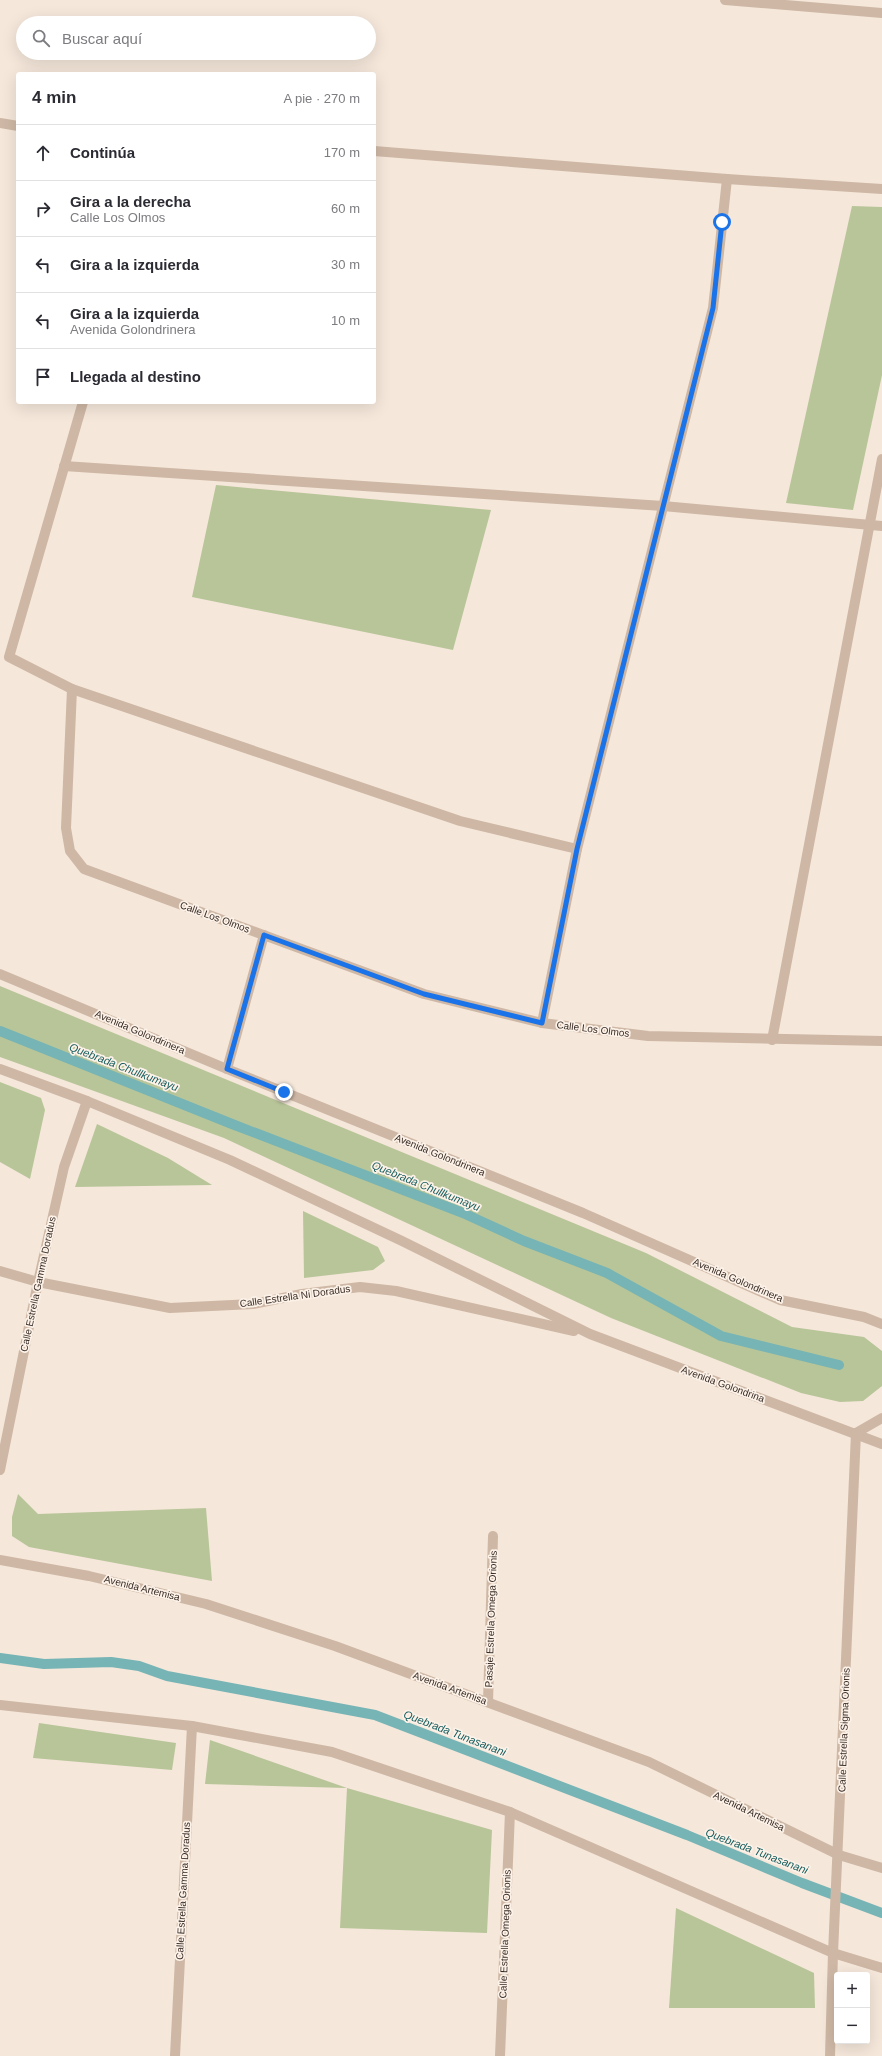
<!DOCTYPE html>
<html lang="es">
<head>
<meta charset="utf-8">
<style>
	:root { --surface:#fff; --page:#f2f2f3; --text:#2b2b33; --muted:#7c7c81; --line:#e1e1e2 }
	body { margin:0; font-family:Arial,sans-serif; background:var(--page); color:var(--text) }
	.controls { position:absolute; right:12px; bottom:12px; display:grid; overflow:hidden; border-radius:4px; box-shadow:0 4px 16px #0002 }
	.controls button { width:36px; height:36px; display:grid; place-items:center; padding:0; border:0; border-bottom:1px solid var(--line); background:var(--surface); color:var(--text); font:20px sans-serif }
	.stop { position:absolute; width:12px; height:12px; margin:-9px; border:3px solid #1a73e8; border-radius:50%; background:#fff }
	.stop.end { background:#1a73e8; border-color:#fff; box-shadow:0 1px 4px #0008 }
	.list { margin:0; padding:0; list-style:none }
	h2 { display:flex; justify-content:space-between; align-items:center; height:52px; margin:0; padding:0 16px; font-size:17px }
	h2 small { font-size:13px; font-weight:400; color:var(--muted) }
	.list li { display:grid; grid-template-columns:26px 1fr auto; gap:12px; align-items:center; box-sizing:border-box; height:56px; padding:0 16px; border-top:1px solid var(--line) }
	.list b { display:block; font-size:15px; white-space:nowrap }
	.list p { margin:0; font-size:13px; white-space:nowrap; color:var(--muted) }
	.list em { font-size:13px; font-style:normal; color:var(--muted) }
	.icon { flex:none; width:22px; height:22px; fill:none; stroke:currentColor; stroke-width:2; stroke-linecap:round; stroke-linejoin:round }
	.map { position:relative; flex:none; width:882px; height:2056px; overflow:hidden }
	.search { position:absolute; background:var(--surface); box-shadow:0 4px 16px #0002; left:16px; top:16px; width:360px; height:44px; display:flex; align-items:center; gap:10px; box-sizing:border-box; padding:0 14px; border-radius:22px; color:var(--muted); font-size:15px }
	.panel { position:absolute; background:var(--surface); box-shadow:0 4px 16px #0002; left:16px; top:72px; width:360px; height:332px; border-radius:4px }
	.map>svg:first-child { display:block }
	.green { fill:#b8c599 }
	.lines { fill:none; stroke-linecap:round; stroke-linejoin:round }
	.stream { stroke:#76b4b5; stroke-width:10 }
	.minor { stroke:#ceb7a5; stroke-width:10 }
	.route { stroke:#1a73e8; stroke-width:5 }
	.labels { text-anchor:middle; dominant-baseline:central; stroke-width:3.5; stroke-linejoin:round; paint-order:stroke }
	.street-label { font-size:10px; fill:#392c27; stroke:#fcf2e8 }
	.water-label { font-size:11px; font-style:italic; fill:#185d5f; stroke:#fcf2e8 }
</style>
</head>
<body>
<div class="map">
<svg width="882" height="2056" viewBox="0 0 882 2056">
	<rect width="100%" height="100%" fill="#f5e7da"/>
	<g class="green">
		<path d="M852 206 882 207V375L853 510 786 503Z"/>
		<path d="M216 485 491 510 453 650 192 597Z"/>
		<path d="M0 986 646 1253 792 1327 864 1337 882 1351V1386L863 1401 840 1402 801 1393 611 1318 224 1138 0 1057Z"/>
		<path d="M0 1082 41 1098 45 1110 30 1179 0 1162Z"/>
		<path d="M97 1124 168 1158 212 1185 75 1187Z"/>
		<path d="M303 1211 378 1247 385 1261 373 1270 304 1278Z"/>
		<path d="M18 1494 38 1514 206 1508 212 1581 29 1547 12 1536V1517Z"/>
		<path d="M39 1723 176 1743 172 1770 33 1758Z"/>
		<path d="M210 1740 347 1788 492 1830 487 1933 340 1928 347 1788 205 1784Z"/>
		<path d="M676 1908 814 1973 815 2008H669Z"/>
	</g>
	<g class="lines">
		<g class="stream">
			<path d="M0 1031 232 1124 463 1213 524 1241 607 1273 721 1336 839 1365"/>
			<path d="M0 1658 44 1664 111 1662 139 1666 167 1676 375 1715 687 1835 802 1883 882 1913"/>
		</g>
		<g class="minor">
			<path d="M725 0 882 13"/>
			<path d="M0 123 18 126"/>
			<path d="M374 151 727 179 882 189"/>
			<path d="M83 402 9 657 72 689 460 821 577 849"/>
			<path d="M64 466 663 506 882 526"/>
			<path d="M72 689 66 828 70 851 84 869 424 994 542 1023 648 1036 882 1041"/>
			<path d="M0 974 227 1069 583 1213 780 1300 864 1317 882 1324"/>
			<path d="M542 1023 577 849 713 308 727 179"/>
			<path d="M772 1040 882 459"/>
			<path d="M0 1069 87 1101 230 1160 402 1241 590 1334 882 1444"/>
			<path d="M227 1069 264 935"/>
			<path d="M0 1271 38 1282 170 1308 253 1304 302 1294 360 1287 396 1291 574 1331"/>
			<path d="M856 1433 882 1418"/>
			<path d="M0 1470 38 1282 64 1167 87 1101"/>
			<path d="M0 1560 89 1576 206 1604 335 1646 649 1762 839 1855 882 1868"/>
			<path d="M488 1702 493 1536"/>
			<path d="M0 1705 192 1726 332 1752 510 1812 833 1953 882 1968"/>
			<path d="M175 2056 192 1726"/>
			<path d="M500 2056 510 1812"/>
			<path d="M830 2056 833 1953 856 1433"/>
		</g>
	</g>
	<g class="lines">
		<path class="route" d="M284 1092 227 1069 264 935 424 994 542 1023 577 849 713 308 722 222"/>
	</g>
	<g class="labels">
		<g class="street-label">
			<text transform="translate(215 917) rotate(20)">Calle Los Olmos</text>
			<text transform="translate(593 1029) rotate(7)">Calle Los Olmos</text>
			<text transform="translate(140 1032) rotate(23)">Avenida Golondrinera</text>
			<text transform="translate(440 1155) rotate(22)">Avenida Golondrinera</text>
			<text transform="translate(738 1280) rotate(23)">Avenida Golondrinera</text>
			<text transform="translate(38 1284) rotate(-78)">Calle Estrella Gamma Doradus</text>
			<text transform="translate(295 1296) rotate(-8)">Calle Estrella Ni Doradus</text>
			<text transform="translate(723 1384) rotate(20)">Avenida Golondrina</text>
			<text transform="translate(142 1588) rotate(14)">Avenida Artemisa</text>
			<text transform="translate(491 1619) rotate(-88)">Pasaje Estrella Omega Orionis</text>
			<text transform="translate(450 1688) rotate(20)">Avenida Artemisa</text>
			<text transform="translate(844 1730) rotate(-88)">Calle Estrella Sigma Orionis</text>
			<text transform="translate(749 1811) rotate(26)">Avenida Artemisa</text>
			<text transform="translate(183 1891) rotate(-87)">Calle Estrella Gamma Doradus</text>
			<text transform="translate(505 1934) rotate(-88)">Calle Estrella Omega Orionis</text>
		</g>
		<g class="water-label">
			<text transform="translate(124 1067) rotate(21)">Quebrada Chullkumayu</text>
			<text transform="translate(426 1186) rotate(22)">Quebrada Chullkumayu</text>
			<text transform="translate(455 1733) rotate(21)">Quebrada Tunasanani</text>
			<text transform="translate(757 1851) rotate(21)">Quebrada Tunasanani</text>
		</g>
	</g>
</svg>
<div class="controls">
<button>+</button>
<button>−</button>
</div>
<div class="stop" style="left:722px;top:222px"></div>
<div class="stop end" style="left:284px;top:1092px"></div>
<div class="search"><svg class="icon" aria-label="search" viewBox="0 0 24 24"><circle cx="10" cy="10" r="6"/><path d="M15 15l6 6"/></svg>Buscar aquí</div>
<section class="panel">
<h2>4 min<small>A pie · 270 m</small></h2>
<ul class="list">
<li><svg class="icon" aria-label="ahead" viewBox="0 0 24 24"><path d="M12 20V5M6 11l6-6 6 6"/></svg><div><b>Continúa</b></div><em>170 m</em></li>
<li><svg class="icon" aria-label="right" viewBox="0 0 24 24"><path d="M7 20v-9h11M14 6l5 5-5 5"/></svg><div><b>Gira a la derecha</b><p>Calle Los Olmos</p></div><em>60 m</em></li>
<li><svg class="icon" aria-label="left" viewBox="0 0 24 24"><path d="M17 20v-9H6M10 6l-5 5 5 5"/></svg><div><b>Gira a la izquierda</b></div><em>30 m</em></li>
<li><svg class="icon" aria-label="left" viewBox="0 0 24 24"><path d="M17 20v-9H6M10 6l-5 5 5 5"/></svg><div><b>Gira a la izquierda</b><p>Avenida Golondrinera</p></div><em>10 m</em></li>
<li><svg class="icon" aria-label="arrive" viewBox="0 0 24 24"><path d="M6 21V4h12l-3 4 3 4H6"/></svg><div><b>Llegada al destino</b></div></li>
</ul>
</section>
</div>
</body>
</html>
